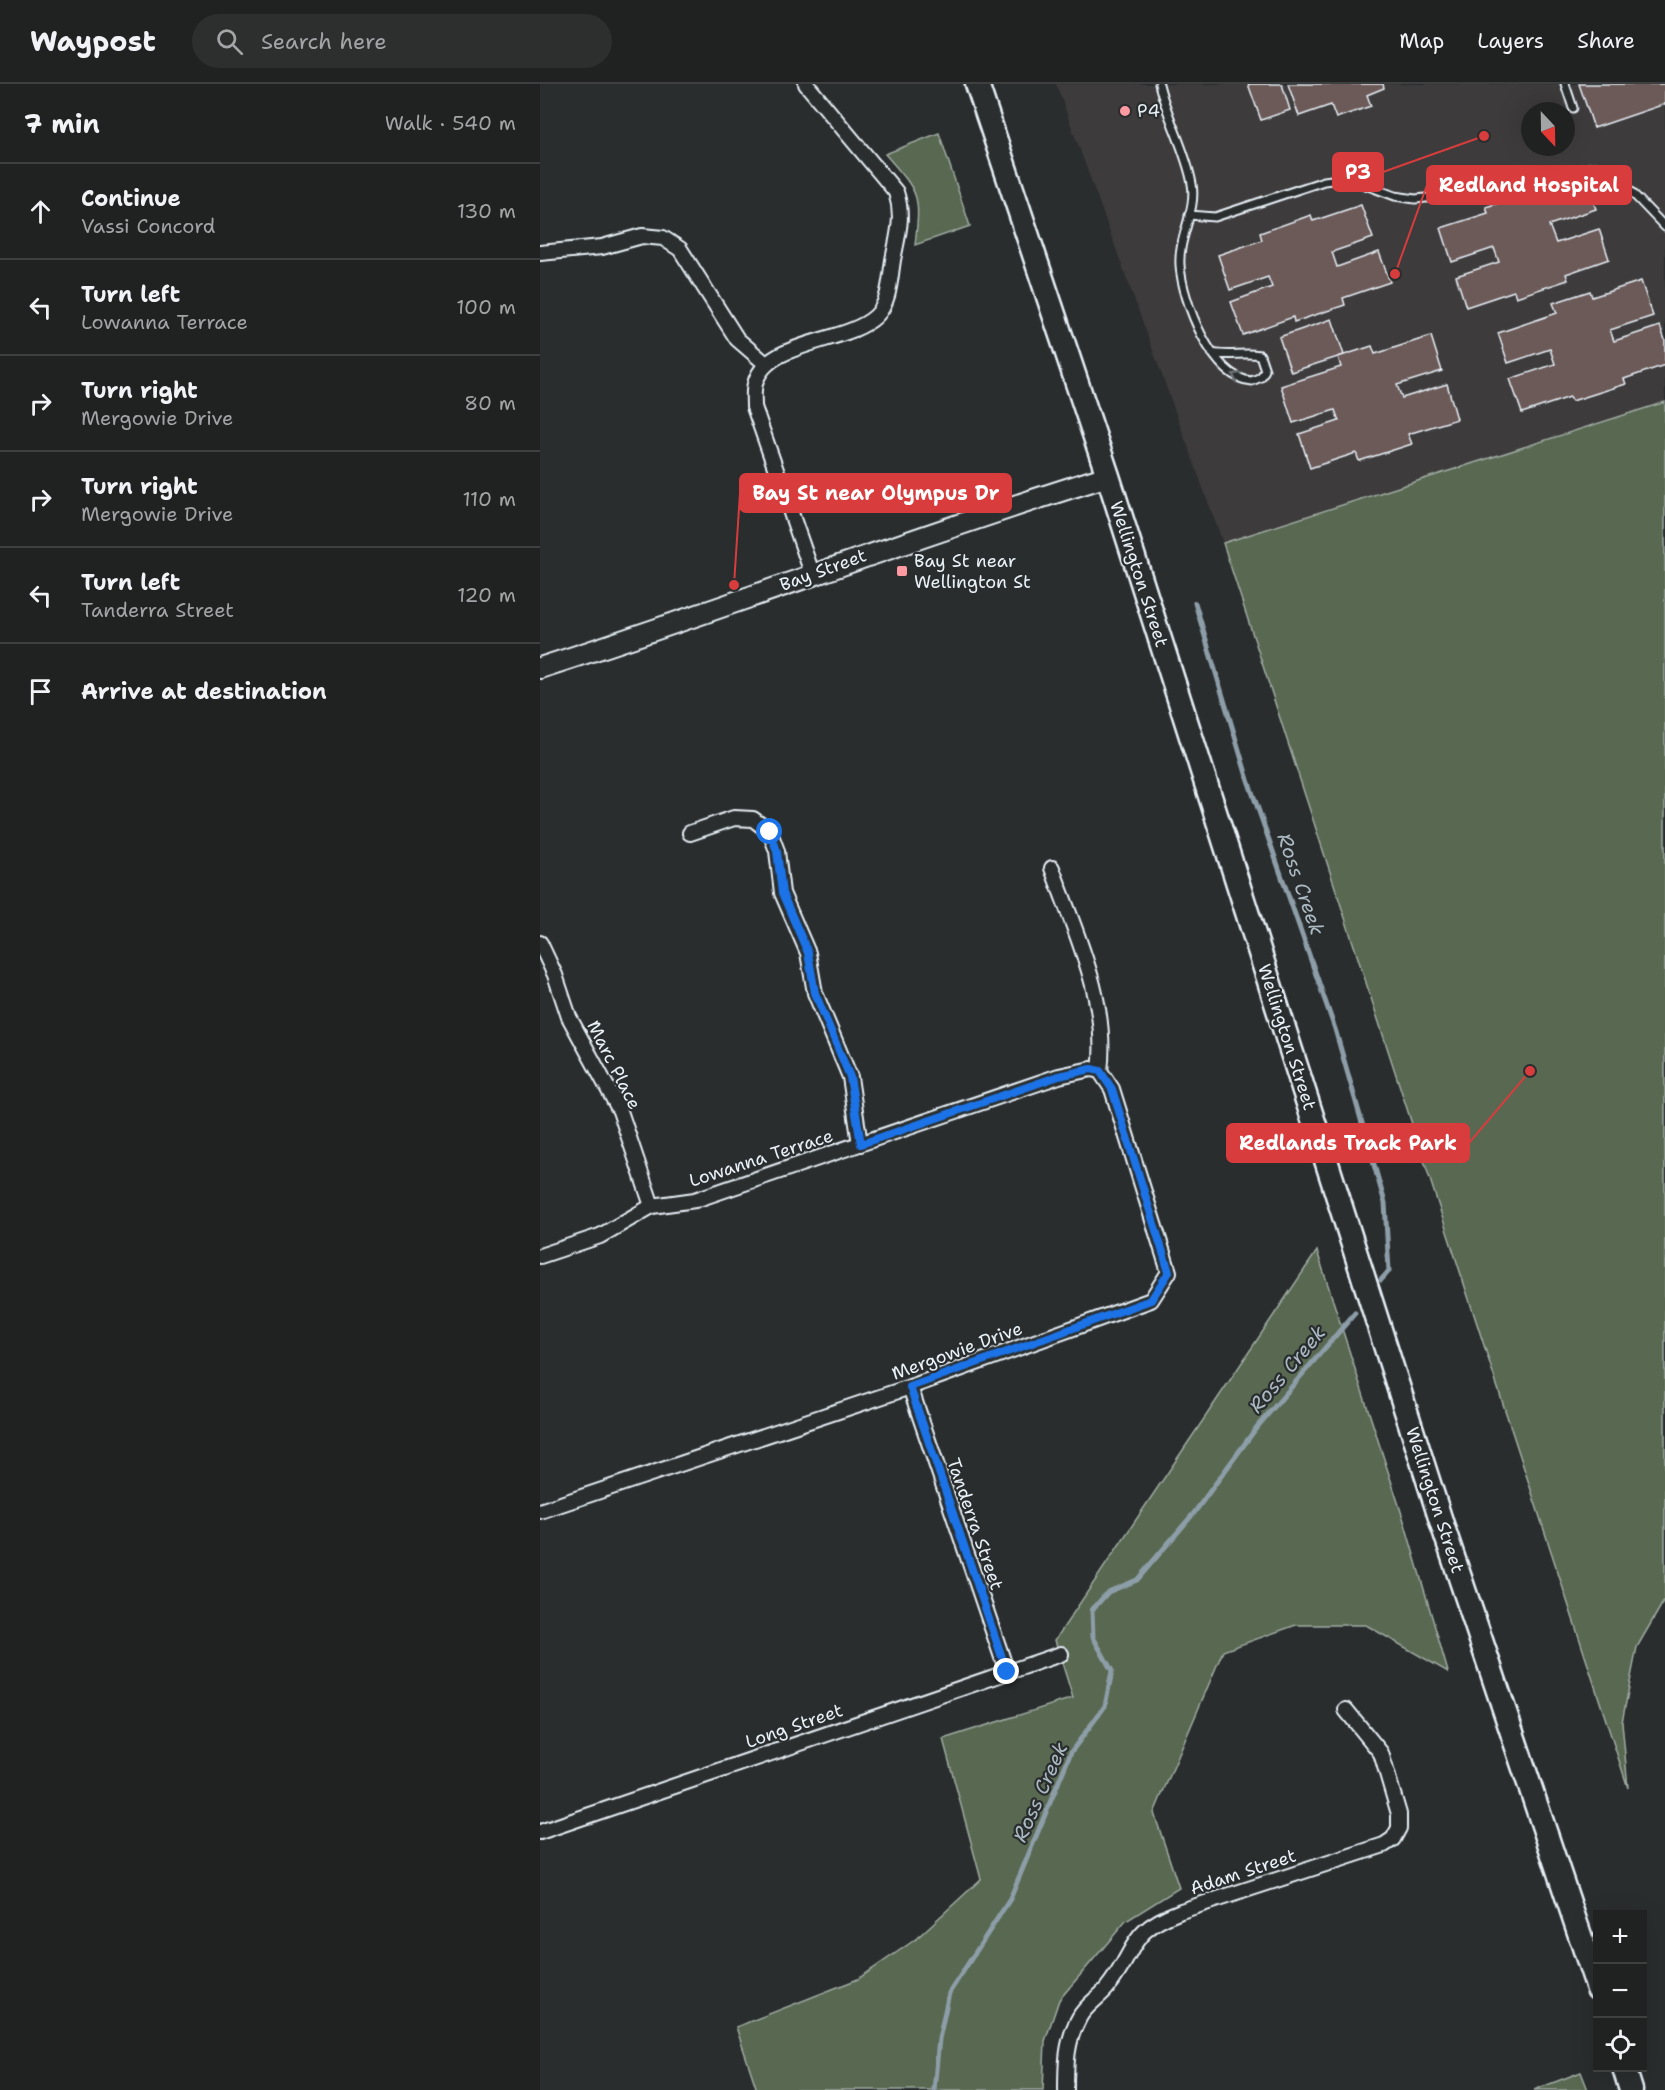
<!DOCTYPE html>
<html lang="en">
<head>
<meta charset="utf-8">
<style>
	:root { --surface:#202222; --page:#2d2f2f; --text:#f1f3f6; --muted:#a2a4a5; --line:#3d3f40 }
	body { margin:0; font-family:"Shantell Sans",sans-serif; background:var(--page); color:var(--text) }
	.controls { position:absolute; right:18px; bottom:18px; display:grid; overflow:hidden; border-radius:0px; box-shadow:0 6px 24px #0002 }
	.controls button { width:54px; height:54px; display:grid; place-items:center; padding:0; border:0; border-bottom:2px solid var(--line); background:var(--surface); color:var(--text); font:30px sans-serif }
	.compass { position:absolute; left:981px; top:18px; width:54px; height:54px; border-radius:50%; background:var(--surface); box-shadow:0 6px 24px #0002; rotate:158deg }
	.stop { position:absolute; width:18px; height:18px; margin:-14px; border:4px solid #1a73e8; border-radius:50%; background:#fff }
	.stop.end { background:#1a73e8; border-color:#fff; box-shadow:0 2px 6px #0008 }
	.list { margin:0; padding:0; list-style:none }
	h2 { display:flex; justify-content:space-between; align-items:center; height:78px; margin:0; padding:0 24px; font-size:26px }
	h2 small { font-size:20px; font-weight:400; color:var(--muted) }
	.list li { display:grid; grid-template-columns:39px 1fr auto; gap:18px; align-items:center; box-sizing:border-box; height:96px; padding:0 24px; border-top:2px solid var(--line) }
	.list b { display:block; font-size:22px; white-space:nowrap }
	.list p { margin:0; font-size:20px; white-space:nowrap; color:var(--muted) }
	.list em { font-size:20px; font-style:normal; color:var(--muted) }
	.icon { flex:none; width:33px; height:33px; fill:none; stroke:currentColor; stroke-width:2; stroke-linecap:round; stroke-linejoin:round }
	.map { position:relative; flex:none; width:1125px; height:2006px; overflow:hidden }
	header { display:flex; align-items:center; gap:36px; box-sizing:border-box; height:84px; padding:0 30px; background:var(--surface); border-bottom:2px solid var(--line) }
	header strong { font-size:28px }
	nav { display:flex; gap:33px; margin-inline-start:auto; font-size:21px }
	.search { width:420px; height:54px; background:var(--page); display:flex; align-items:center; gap:15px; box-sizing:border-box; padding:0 21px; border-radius:33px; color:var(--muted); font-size:22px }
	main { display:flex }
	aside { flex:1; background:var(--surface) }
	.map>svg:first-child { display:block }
	.built { fill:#3e3a3b; fill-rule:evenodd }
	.green { fill:#596851; stroke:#a0aca4; stroke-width:1.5 }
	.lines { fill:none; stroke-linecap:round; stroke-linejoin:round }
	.stream { stroke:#8d9ea9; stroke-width:5 }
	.building { fill:#6c5a58; stroke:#e8f1f8; stroke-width:1.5 }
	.lane-casing { stroke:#e8f1f8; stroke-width:11 }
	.street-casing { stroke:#e8f1f8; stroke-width:18 }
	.secondary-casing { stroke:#e8f1f8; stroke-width:24 }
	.primary-casing { stroke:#e8f1f8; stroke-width:27 }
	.lane { stroke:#2a2d2e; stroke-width:7 }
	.street { stroke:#2a2d2e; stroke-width:14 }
	.secondary { stroke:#2a2d2e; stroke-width:20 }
	.primary { stroke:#2a2d2e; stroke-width:22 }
	.oneway { stroke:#6c7275 }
	.route { stroke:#1a73e8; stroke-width:8 }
	.poi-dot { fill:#ff9aa2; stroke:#2a2d2e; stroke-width:2 }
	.labels { text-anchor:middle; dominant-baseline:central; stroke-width:4.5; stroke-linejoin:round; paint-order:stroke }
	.poi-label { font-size:18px; fill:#e8f1f8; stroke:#2a2d2e; text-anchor:start }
	.street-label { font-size:18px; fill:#e8f1f8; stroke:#2a2d2e }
	.water-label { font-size:20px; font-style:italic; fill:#abbac3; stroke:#2a2d2e }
	.leader { fill:none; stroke:#d83c3d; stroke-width:2 }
	.callout-dot { fill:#d83c3d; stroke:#2a2d2e; stroke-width:2 }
	.callout { fill:#d83c3d; stroke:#d83c3d; stroke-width:2 }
	.callout-label { font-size:20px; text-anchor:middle; font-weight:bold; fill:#fff }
</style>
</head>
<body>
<header>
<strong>Waypost</strong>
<div class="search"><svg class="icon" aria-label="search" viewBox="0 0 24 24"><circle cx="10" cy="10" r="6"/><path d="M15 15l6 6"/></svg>Search here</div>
<nav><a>Map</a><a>Layers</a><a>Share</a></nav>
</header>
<main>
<aside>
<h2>7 min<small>Walk · 540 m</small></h2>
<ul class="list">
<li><svg class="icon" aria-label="ahead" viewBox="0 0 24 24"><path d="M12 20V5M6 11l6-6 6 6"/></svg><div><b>Continue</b><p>Vassi Concord</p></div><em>130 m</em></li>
<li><svg class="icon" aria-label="left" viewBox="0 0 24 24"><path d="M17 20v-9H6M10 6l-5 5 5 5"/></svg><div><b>Turn left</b><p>Lowanna Terrace</p></div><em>100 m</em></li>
<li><svg class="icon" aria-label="right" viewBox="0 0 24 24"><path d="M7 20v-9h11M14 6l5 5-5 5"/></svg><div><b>Turn right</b><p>Mergowie Drive</p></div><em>80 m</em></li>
<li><svg class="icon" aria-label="right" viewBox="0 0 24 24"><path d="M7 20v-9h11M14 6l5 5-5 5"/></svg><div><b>Turn right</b><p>Mergowie Drive</p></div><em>110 m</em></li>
<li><svg class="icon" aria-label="left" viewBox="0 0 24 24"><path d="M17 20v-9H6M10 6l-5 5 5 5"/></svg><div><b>Turn left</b><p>Tanderra Street</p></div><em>120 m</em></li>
<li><svg class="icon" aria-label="arrive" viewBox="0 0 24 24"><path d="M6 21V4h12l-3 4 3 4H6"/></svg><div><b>Arrive at destination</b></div></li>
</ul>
</aside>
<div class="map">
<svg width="1125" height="2006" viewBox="0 0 1125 2006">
	<rect width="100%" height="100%" fill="#2a2d2e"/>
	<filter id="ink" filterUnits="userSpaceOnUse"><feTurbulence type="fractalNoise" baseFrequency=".0167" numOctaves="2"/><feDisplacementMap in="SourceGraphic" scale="12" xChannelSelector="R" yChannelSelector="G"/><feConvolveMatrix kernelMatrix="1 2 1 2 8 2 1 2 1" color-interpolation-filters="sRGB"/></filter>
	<g filter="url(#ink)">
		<path class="built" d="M516 0H1125V318L683 459ZM990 27H1026V63H990Z"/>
		<g class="green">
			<path d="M399 49 430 142 375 161C381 109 379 109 345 70Z"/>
			<path d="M1125 318V1515L1097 1563 1082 1638 1088 1704 683 459Z"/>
			<path d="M777 1167 865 1440 908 1588 826 1541H756L683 1567 614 1729 639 1804 586 1837 519 1916 505 1957 503 2006H217L196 1943 318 1895 376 1855 441 1795 403 1655 533 1614 515 1556Z"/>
			<path d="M1041 1988 1048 2006H994Z"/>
		</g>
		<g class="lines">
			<g class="stream">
				<path d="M655 519 708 696 795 945 845 1119 849 1187 841 1196"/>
				<path d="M394 2006 399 1955 409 1909 470 1815 531 1668 565 1622 572 1587 553 1553 552 1526 568 1508 597 1496 654 1429 717 1343 815 1229"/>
			</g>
		</g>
		<g class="building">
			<path d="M708 0H742L750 26 721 36Z"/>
			<path d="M748 0H843L844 4 827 11 831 22 796 34 791 21 759 32Z"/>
			<path d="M1039 0H1125V20L1054 44Z"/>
			<path d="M1046 97 1056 125 1009 141 1016 159 1059 145 1069 175 1026 190 1028 196 976 213 974 207 926 223 916 192 959 178 954 164 912 178 901 144 948 129 946 123 995 107 997 113Z"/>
			<path d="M821 121 833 154 792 168 797 183 839 168 850 198 803 214 805 221 754 238 753 233 703 251 691 218 732 203 728 193 690 206 678 171 722 156 720 149 771 131 773 137Z"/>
			<path d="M1101 197 1113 232 1070 246 1074 257 1120 242 1125 256V281L1084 295 1086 300 1032 317 1030 313 982 329 970 295 1015 280 1010 265 968 279 958 249 1017 229 1013 219 1050 207 1052 213Z"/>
			<path d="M792 235 804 271 751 288 739 253Z"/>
			<path d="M891 252 902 287 857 301 862 314 907 300 917 335 868 350 872 360 819 377 816 369 770 384 759 350 799 337 795 326 753 339 741 302 801 283 798 273 832 262 835 270Z"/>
		</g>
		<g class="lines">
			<defs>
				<g id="lane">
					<path d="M619 0C627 34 646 66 652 100 657 127 638 153 640 181 642 216 672 295 712 297L721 293 725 286 720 271C703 268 689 273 672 269"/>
					<path d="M1025 0 1033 24"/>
					<path d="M649 131 675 133 784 97 807 94 855 112 875 115 897 113 963 92 1000 93 1055 83 1079 95 1125 143"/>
				</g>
				<g id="street">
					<path d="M266 0 356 108C364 133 358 150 353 176 350 194 350 218 336 232 307 260 225 256 215 300 213 307 214 316 214 323L272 489"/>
					<path d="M0 169 62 163 102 152 123 154 140 165 197 255 226 280"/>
					<path d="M150 749 194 734 213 735 230 748 237 767 242 809 268 869 275 909 310 993 320 1060"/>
					<path d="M512 784C535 848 569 917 560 987"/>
					<path d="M0 859 15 891 29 933 80 1027 112 1122"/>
					<path d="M0 1172 60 1152 112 1122 155 1116 519 992 551 985 560 987"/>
					<path d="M370 1303 467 1588"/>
					<path d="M0 1427 370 1303 611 1216 629 1188 572 1005 560 987"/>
					<path d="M0 1748 521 1570"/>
					<path d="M526 2006C526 1981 526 1957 539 1934 545 1922 559 1914 567 1904 599 1864 586 1848 641 1827L844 1761 853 1755 859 1744V1730L841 1669 806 1626"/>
				</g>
				<path id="secondary" d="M0 584C190 523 377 451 568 392"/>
				<g id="primary">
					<path d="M437 0 568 392 902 1440 1058 1905"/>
					<path d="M1084 1984 1091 2006"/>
				</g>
			</defs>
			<use href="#lane" class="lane-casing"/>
			<use href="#street" class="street-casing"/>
			<use href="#secondary" class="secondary-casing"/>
			<use href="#primary" class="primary-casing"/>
			<use href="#lane" class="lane"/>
			<use href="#street" class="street"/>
			<use href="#secondary" class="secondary"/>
			<use href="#primary" class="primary"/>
		</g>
		<defs><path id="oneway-chevron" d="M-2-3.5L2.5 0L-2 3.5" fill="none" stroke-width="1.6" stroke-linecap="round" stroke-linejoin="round" transform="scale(1.5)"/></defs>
		<use class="oneway" href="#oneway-chevron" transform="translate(696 292) rotate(-151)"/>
	</g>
	<g class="lines" filter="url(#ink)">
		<path class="route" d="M230 748 237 767 242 809 268 869 275 909 310 993 321 1060 519 992 551 985 560 987 572 1005 629 1188 611 1216 370 1303 467 1588"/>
	</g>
	<g class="poi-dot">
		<circle cx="585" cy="27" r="6"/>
		<rect x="356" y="481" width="12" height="12" rx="3"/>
	</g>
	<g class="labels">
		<g class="poi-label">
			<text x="597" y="27">P4</text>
			<text x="374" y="477">Bay St near<tspan x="374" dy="21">Wellington St</tspan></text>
		</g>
		<g class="street-label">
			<text transform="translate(283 486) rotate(-20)">Bay Street</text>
			<text transform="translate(599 490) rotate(72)">Wellington Street</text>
			<text transform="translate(747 953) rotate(72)">Wellington Street</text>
			<text transform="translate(74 981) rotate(63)">Marc Place</text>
			<text transform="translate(221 1074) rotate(-18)">Lowanna Terrace</text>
			<text transform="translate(417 1267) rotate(-20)">Mergowie Drive</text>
			<text transform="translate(895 1416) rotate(72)">Wellington Street</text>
			<text transform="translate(435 1440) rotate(71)">Tanderra Street</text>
			<text transform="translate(254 1642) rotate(-19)">Long Street</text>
			<text transform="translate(703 1788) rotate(-18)">Adam Street</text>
		</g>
		<g class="water-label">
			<text transform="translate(761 800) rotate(71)">Ross Creek</text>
			<text transform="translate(747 1285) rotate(-50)">Ross Creek</text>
			<text transform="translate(500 1708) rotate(-66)">Ross Creek</text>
		</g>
	</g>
	<path class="leader" d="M944 52L843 88M855 190L887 101M194 501L200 409M990 987L929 1059"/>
	<g class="callout-dot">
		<circle cx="944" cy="52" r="6"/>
		<circle cx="855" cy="190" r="6"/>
		<circle cx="194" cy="501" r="6"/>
		<circle cx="990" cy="987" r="6"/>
	</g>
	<g class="callout">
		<rect x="793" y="69" width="50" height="38" rx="6"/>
		<rect x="887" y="82" width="204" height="38" rx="6"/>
		<rect x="200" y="390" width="271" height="38" rx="6"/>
		<rect x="687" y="1040" width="242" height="38" rx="6"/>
	</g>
	<g class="callout-label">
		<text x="818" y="95">P3</text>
		<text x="989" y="108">Redland Hospital</text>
		<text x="336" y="416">Bay St near Olympus Dr</text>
		<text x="808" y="1066">Redlands Track Park</text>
	</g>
</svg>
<div class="controls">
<button>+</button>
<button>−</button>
<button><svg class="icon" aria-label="locate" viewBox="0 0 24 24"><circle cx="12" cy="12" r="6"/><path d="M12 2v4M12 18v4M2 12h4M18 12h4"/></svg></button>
</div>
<svg class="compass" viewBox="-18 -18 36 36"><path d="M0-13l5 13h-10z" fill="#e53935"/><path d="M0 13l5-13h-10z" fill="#a2a4a5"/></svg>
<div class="stop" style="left:230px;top:748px"></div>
<div class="stop end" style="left:467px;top:1588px"></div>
</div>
</main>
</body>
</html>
